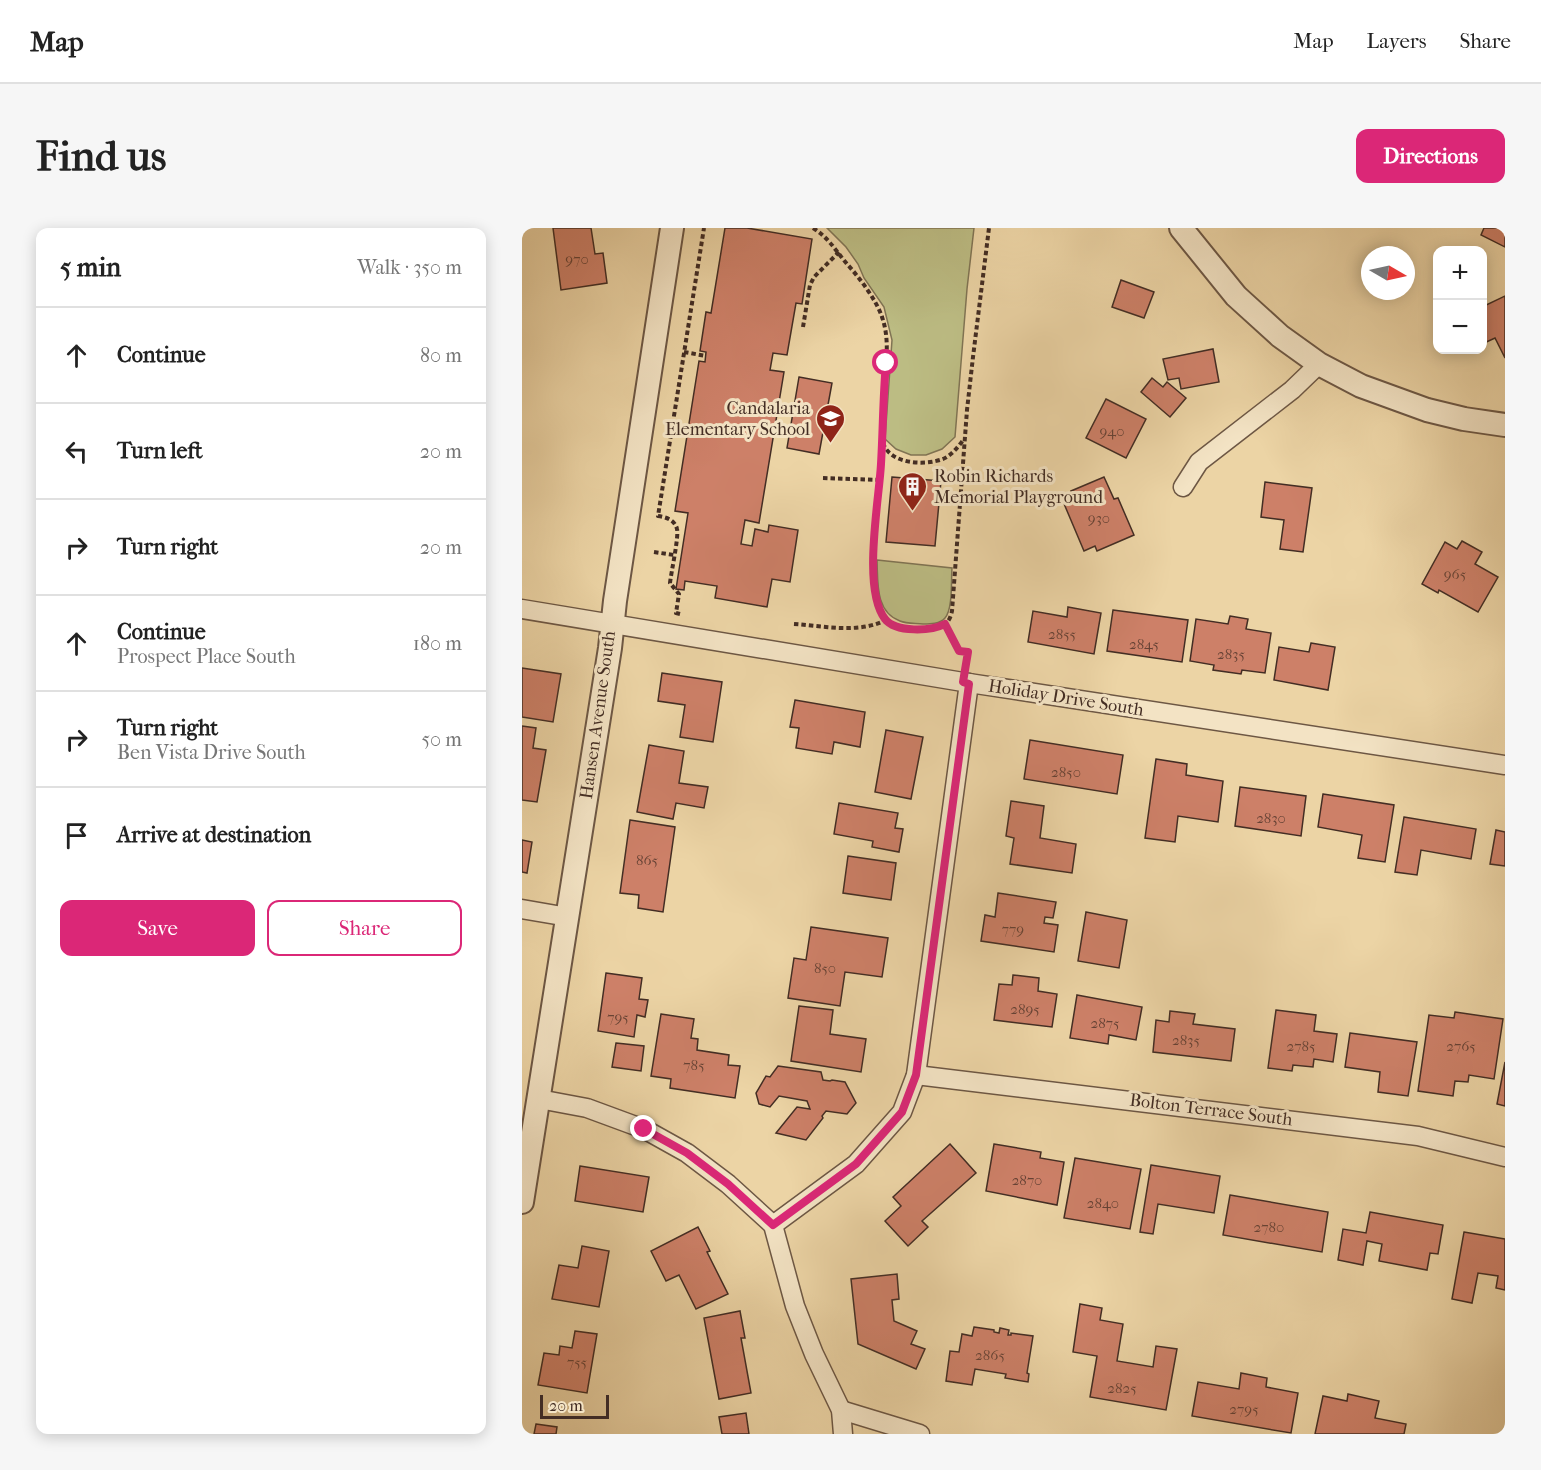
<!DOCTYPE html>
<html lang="en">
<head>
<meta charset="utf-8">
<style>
	:root { --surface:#fff; --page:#f6f6f6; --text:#222; --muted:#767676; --line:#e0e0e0; --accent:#db2777 }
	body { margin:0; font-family:"IM FELL French Canon",serif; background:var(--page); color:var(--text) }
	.controls { position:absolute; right:18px; top:18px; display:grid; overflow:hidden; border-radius:12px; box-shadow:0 3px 15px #0003 }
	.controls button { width:54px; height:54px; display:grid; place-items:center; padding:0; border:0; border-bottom:2px solid var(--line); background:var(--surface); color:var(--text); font:30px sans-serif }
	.compass { position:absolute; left:839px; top:18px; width:54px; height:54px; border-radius:50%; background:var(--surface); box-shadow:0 3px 15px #0003; rotate:99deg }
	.scale { position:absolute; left:18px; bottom:15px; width:69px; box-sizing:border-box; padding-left:6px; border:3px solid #432d24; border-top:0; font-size:16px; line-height:21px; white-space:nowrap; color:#432d24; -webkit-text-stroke:4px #f3e3c4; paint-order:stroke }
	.stop { position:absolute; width:18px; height:18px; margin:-14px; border:4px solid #db2777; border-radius:50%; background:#fff }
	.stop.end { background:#db2777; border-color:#fff; box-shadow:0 2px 6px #0008 }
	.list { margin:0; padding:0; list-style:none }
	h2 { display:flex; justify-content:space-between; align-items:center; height:78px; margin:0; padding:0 24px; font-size:26px }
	h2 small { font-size:20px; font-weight:400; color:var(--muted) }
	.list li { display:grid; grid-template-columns:39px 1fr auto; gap:18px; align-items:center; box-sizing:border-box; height:96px; padding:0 24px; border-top:2px solid var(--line) }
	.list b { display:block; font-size:22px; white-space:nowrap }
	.list p { margin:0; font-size:20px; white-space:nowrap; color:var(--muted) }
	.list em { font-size:20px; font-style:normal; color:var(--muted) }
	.actions { display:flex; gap:12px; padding:18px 24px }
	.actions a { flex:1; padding:14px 0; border:2px solid var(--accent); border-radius:12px; text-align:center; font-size:21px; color:var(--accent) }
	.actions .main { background:var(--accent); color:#fff }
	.icon { flex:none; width:33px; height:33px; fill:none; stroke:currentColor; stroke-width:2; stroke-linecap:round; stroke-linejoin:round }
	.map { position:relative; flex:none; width:983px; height:1206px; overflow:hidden; border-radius:12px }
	header { display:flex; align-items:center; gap:36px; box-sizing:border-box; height:84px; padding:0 30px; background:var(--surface); border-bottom:2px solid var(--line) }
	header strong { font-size:28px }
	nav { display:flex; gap:33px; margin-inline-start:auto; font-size:21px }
	.intro { display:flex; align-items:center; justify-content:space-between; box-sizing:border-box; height:144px; padding:0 36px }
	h1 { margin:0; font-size:42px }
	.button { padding:15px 27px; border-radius:12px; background:var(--accent); color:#fff; font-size:21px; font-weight:700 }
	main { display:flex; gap:36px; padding:0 36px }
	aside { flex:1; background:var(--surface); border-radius:12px; box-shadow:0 3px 15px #0003 }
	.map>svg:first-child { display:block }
	.green { fill:#bcbc83; stroke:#807454; stroke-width:1.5 }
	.building { fill:#cd8068; stroke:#432d24; stroke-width:1.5 }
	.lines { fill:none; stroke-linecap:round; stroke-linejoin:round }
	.minor-casing { stroke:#6d5744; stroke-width:21 }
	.tertiary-casing { stroke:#6d5744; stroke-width:26 }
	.path { stroke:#432d24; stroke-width:4; stroke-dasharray:4.5 3; stroke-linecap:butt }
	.minor { stroke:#f3e3c4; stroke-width:18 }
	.tertiary { stroke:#f3e3c4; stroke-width:22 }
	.route { stroke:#db2777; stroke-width:8 }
	.labels { text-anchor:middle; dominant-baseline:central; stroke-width:6; stroke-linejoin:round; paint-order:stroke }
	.number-label { font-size:15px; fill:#664235 }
	.poi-label { font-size:18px; fill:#432d24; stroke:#f3e3c4; text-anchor:end }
	.street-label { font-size:18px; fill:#432d24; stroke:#f3e3c4 }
</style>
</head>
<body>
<header>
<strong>Map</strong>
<nav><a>Map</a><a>Layers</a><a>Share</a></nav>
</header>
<div class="intro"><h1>Find us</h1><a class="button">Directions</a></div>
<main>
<aside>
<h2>5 min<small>Walk · 350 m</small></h2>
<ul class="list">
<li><svg class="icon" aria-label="ahead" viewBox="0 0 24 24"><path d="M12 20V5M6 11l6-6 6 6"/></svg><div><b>Continue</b></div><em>80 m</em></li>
<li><svg class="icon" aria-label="left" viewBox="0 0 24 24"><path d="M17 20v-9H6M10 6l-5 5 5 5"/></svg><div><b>Turn left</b></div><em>20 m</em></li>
<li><svg class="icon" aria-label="right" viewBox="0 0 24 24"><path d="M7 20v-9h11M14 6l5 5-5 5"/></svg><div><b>Turn right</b></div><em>20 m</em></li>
<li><svg class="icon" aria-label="ahead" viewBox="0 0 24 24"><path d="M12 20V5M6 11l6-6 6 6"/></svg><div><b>Continue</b><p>Prospect Place South</p></div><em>180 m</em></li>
<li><svg class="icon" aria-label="right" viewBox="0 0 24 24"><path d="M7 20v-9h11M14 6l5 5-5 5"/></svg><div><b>Turn right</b><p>Ben Vista Drive South</p></div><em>50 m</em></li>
<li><svg class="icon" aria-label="arrive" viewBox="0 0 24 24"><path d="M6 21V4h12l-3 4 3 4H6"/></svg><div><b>Arrive at destination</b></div></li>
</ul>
<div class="actions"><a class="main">Save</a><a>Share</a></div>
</aside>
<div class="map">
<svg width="983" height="1206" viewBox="0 0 983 1206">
	<rect width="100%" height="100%" fill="#ecd4a5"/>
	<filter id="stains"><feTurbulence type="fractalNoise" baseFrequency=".00333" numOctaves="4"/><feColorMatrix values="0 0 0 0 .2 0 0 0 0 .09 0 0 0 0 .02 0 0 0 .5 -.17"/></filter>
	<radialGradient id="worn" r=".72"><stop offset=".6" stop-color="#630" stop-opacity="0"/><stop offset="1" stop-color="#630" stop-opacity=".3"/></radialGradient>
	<g class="green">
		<path d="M305 0H452L445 61 433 209 420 221 404 227H389L374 221 363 211 370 112 362 79 342 50 336 36 324 19Z"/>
		<path d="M355 332 430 340C429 352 431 381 423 390 418 396 408 396 401 396 394 395 385 396 378 393 353 384 356 354 355 332Z"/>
	</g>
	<g class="building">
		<path d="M31 0H69L73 26 81 25 85 55 39 62Z"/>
		<path d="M203 0H225L290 11 280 76 274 75 265 127 251 125 248 142 262 144 237 295 223 292 219 316 230 318 233 301 246 304 247 297 276 302 268 354 250 351 245 379 193 370 195 358 163 353 162 362 154 361 166 285 153 283 177 133 183 134 184 124 178 123 184 84 189 85Z"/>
		<path d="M962 0H983V19L959 7Z"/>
		<path d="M599 52 632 64 622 90 590 79Z"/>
		<path d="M983 68V130L973 110 960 116V79Z"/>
		<path d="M691 121 697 154 659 161 657 150 646 152 641 131Z"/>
		<path d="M277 149 310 155 297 226 265 220Z"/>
		<path d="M630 150 641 159 645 154 664 170 648 189 619 164Z"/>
		<path d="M584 171 624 191 604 230 564 210Z"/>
		<path d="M370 249 419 253 413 318 364 314Z"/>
		<path d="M582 249 592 271 596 270 612 307 575 323 573 318 562 323 540 271 551 267 549 263Z"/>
		<path d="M743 254 790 260 781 324 758 321 762 292 739 289Z"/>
		<path d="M940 313 960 324 953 336 976 349 956 384 917 362 916 365 900 356 923 314 935 321Z"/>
		<path d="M546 379 579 385 572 426 506 414 511 383 545 389Z"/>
		<path d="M591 382 666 392 660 434 585 423Z"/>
		<path d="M708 388 726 391 724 401 749 405 743 445 720 442 719 446 691 442 692 437 668 433 674 391 706 396Z"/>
		<path d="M789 415 813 419 806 462 752 452 757 419 787 424Z"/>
		<path d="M0 440 39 446 31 494 0 489Z"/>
		<path d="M140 445 200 454 191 514 158 509 163 477 136 473Z"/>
		<path d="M273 472 343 484 338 519 312 514 310 526 274 520 277 500 268 499Z"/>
		<path d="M0 498 14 500 11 520 24 522 15 574 0 572Z"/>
		<path d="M364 502 401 509 389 571 353 564Z"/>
		<path d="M508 512 601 527 595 566 502 551Z"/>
		<path d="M127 517 162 523 157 555 186 559 182 580 154 575 151 591 115 584Z"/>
		<path d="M634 531 665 536 664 547 701 553 696 594 656 588 653 614 623 610Z"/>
		<path d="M718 559 784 568 779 608 713 598Z"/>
		<path d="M801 566 872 577 863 634 836 630 840 607 796 599Z"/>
		<path d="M489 573 522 578 518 610 554 616 550 645 488 636 492 610 484 608Z"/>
		<path d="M317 575 376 585 373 600 381 601 377 624 350 619 351 613 312 606Z"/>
		<path d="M882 589 954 601 949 631 899 622 895 647 873 644Z"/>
		<path d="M108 592 153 599 141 684 116 680 117 667 98 665Z"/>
		<path d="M974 602 983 604V638L968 636Z"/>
		<path d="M0 612 10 614 5 645 0 644Z"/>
		<path d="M326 628 374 635 369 672 321 665Z"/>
		<path d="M476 665 534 674 531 690 523 689 522 695 536 697 532 724 459 713 463 687 473 689Z"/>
		<path d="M564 684 605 692 597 740 556 733Z"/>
		<path d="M289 699 366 710 360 749 323 744 318 778 266 770 272 730 284 732Z"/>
		<path d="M84 745 120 750 117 771 126 772 123 789 115 787 112 809 76 803Z"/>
		<path d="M491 747 517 750 516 763 535 766 530 799 472 792 477 756 490 757Z"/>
		<path d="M555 767 620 779 614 812 587 807 586 816 548 810Z"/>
		<path d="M277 778 311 782 308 806 344 811 339 844 269 833Z"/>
		<path d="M754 782 794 787 792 803 815 806 811 834 792 831 791 839 771 837 770 843 746 840Z"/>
		<path d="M648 783 673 786 671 796 713 801 709 833 631 824 634 792 647 794Z"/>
		<path d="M933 784 981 791 972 851 947 847 946 854 933 853 931 868 896 863 907 787 932 790Z"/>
		<path d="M139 786 172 791 169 810 176 811 175 822 207 827 206 837 218 838 213 870 148 860 149 851 129 848Z"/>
		<path d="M828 805 895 814 886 868 856 864 858 844 823 839Z"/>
		<path d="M94 815 122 818 119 843 90 839Z"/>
		<path d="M983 834V878L975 876Z"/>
		<path d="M256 838 299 844 301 852 308 853 310 852 323 854 334 875 325 886 304 883 300 888 301 890 284 912 254 905 275 879 288 881 285 873 257 868 248 879 237 876 234 865 244 848 248 849Z"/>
		<path d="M428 916 454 945 400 993 406 999 386 1018 363 993 379 978 371 969Z"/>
		<path d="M472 916 519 924 518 930 542 934 535 977 464 963Z"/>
		<path d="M553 930 619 941 608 1001 542 990Z"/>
		<path d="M629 937 698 948 692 985 636 976 631 1006 618 1004Z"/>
		<path d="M58 938 127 949 121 984 53 973Z"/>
		<path d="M708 967 806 984 800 1024 701 1007Z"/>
		<path d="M848 984 921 997 916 1026 908 1025 905 1042 857 1033 860 1016 845 1013 841 1037 816 1032 821 1001 844 1005Z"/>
		<path d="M176 999 188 1023 185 1024 206 1066 174 1081 157 1047 144 1053 129 1023Z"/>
		<path d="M942 1004 983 1011V1062L974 1060 976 1048 956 1045 950 1075 930 1071Z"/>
		<path d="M60 1018 87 1023 77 1079 30 1071 37 1037 56 1040Z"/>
		<path d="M375 1046 377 1071 370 1072 372 1093 395 1103 389 1116 403 1121 394 1141 336 1116 329 1051Z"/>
		<path d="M558 1076 580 1080 578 1092 601 1096 595 1133 631 1139 634 1118 655 1121 644 1182 568 1169 575 1128 551 1124Z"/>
		<path d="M218 1083 223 1110H219L229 1165 197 1171 182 1090Z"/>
		<path d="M452 1099 472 1102V1104L477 1105 478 1100 487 1102 486 1107H489V1105L511 1108 505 1145 507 1146 506 1154 483 1150 484 1146 453 1141 450 1157 424 1153 428 1123 437 1124 440 1106 450 1108Z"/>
		<path d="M53 1103 75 1106 65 1165 16 1157 22 1125 37 1127 38 1118 50 1120Z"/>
		<path d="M719 1145 745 1150 744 1159 776 1165 769 1205 670 1188 676 1154 717 1161Z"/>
		<path d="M826 1166 857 1173 853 1190 884 1196 882 1206H793L801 1168 825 1173Z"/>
		<path d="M224 1185 227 1206H200L197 1189Z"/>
		<path d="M14 1196 35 1199 34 1206H12Z"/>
	</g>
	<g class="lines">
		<defs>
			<g id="minor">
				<path d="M661 259 677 234 770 162 797 136"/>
				<path d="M0 381 447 455 983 537"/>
				<path d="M0 681 46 689"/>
				<path d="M394 847 896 908 983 929"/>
				<path d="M17 871 65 880 122 901 165 925 206 956 251 997 273 1078 292 1126 319 1182 321 1206"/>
				<path d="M251 997 334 936 380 884 394 847 447 455"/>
				<path d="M319 1182 398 1206"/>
			</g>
			<g id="tertiary">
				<path d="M659 0 714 68 758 108 797 136 839 158 905 182 942 191 983 197"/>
				<path d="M0 974 88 420 93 373 150 0"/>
			</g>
		</defs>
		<use href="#minor" class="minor-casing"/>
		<use href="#tertiary" class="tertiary-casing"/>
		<g class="path">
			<path d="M291 0C306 9 314 23 325 36 337 49 355 73 360 89 368 112 364 134 362 157 360 189 360 221 358 253 355 290 345 335 354 372 356 378 359 387 364 392 374 403 413 405 424 395 428 392 429 387 430 383L445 182 451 129 467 0"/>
			<path d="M281 99 288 57 292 49 317 24"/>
			<path d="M162 124 184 128"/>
			<path d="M361 215C368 236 402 238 421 231 430 227 436 219 442 211"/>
			<path d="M301 250 358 252"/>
			<path d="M132 324 152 327"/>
			<path d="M158 386 154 385 157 366 148 355C149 345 157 309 155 301 153 292 144 289 136 288L182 0"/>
			<path d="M272 396C302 398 336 406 364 392"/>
			<path d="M423 396 437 423 446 424 444 435"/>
		</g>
		<use href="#minor" class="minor"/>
		<use href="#tertiary" class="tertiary"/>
	</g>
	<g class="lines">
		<path class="route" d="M122 901 165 925 206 956 251 997 334 936 380 884 394 847 447 456 441 454 446 424 437 423 423 396C409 403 374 405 363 391 340 361 357 273 359 236 361 202 361 168 364 135"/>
	</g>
	<defs>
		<symbol id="school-pin" viewBox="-11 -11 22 30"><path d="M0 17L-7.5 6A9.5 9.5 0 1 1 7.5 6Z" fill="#8f2418" stroke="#f3e3c4"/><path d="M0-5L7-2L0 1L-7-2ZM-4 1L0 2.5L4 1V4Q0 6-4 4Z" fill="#fff"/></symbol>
		<symbol id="building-pin" viewBox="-11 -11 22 30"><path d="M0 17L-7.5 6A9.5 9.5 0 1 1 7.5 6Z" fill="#8f2418" stroke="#f3e3c4"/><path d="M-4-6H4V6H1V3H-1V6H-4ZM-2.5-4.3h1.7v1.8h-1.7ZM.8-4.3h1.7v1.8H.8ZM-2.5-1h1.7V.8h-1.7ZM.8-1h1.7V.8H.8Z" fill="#fff"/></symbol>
	</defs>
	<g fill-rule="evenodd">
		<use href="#school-pin" x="292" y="174" width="33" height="45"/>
		<use href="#building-pin" x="374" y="242" width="33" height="45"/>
	</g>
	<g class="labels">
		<g class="number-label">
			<text x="55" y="31">970</text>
			<text x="590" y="203">940</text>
			<text x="577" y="290">930</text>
			<text x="933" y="346">965</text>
			<text x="540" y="406">2855</text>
			<text x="622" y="416">2845</text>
			<text x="709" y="426">2835</text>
			<text x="544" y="544">2850</text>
			<text x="749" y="590">2830</text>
			<text x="125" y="632">865</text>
			<text x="491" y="701">779</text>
			<text x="303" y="740">850</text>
			<text x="503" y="781">2895</text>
			<text x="96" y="789">795</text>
			<text x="583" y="795">2875</text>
			<text x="664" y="812">2835</text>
			<text x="779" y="818">2785</text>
			<text x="939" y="818">2765</text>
			<text x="172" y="837">785</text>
			<text x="505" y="952">2870</text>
			<text x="581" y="975">2840</text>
			<text x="747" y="999">2780</text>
			<text x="468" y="1127">2865</text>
			<text x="55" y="1134">755</text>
			<text x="600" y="1160">2825</text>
			<text x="722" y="1181">2795</text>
		</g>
		<g class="poi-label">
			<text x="288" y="180">Candalaria<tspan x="288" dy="21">Elementary School</tspan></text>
			<text x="412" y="248" text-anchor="start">Robin Richards<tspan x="412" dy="21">Memorial Playground</tspan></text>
		</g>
		<g class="street-label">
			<text transform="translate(544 470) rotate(9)">Holiday Drive South</text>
			<text transform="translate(76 487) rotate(-82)">Hansen Avenue South</text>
			<text transform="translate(689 882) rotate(7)">Bolton Terrace South</text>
		</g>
	</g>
	<rect width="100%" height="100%" filter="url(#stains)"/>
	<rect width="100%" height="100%" fill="url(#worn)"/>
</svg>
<div class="controls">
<button>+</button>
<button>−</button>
</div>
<svg class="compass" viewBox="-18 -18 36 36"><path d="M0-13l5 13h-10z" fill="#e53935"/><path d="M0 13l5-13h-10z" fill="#767676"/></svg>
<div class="scale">20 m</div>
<div class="stop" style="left:364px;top:135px"></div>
<div class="stop end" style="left:122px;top:901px"></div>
</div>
</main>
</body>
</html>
